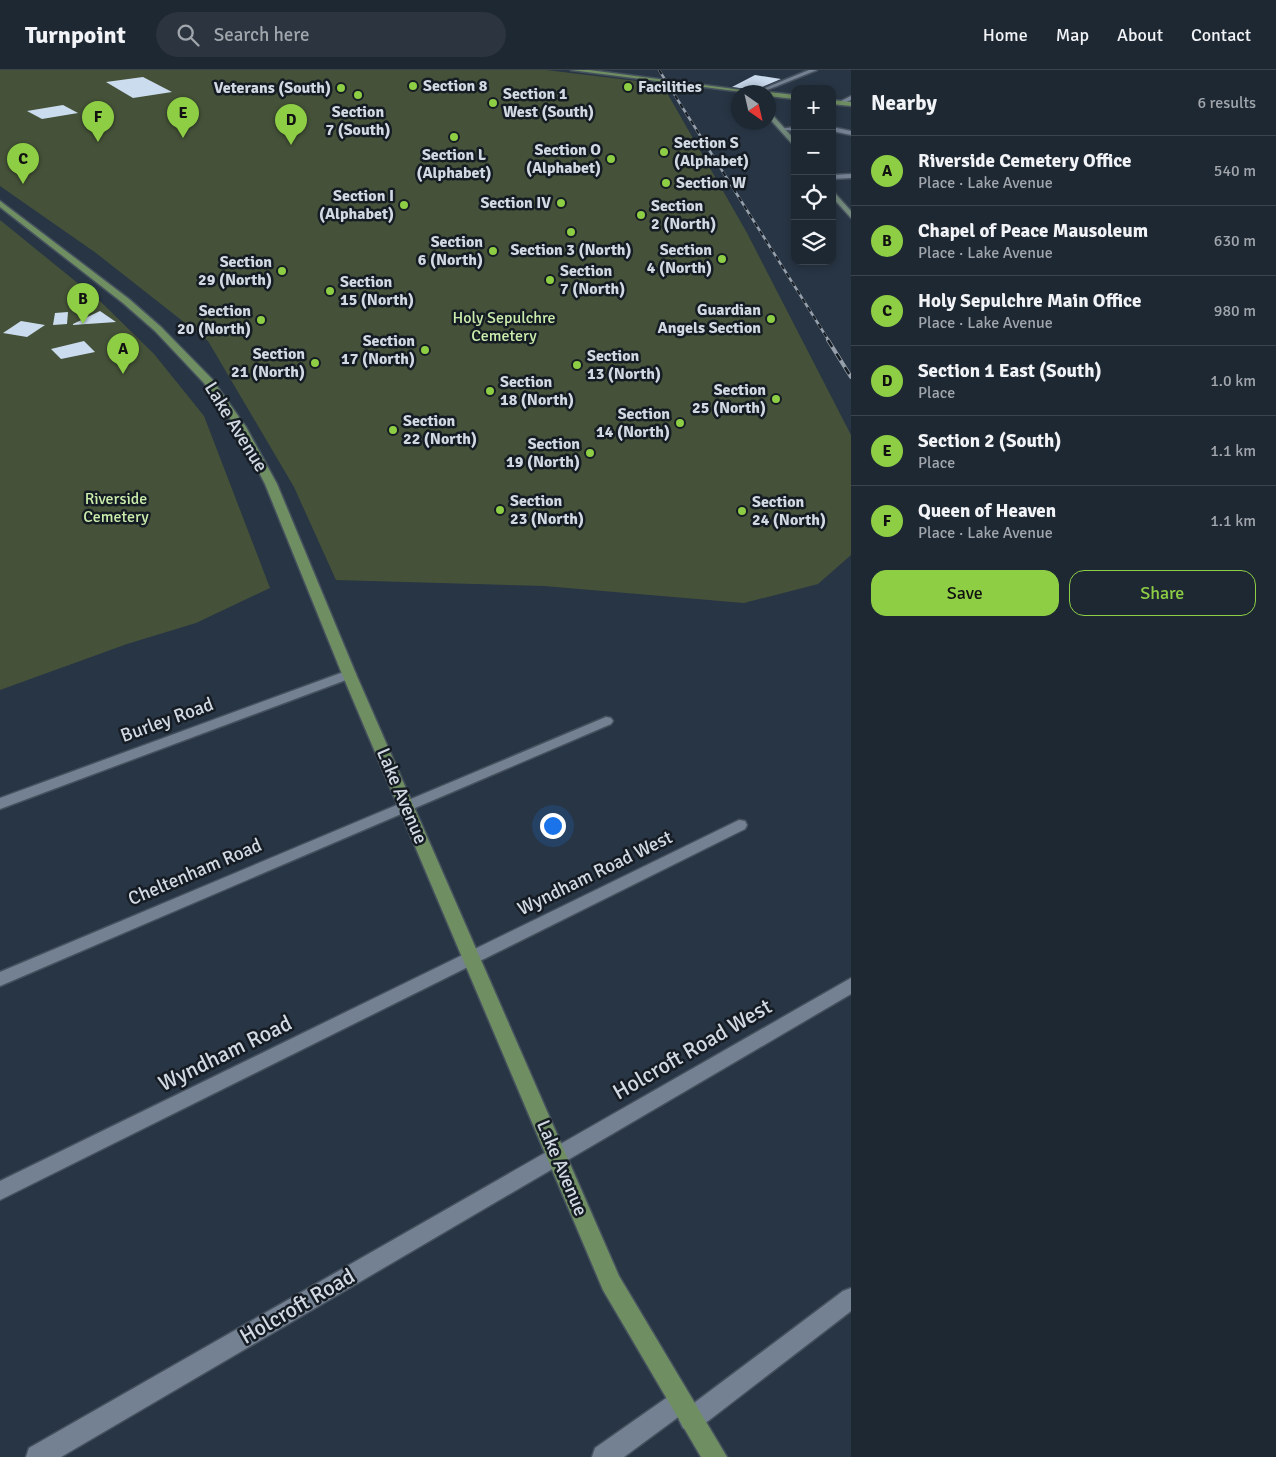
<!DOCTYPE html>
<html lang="en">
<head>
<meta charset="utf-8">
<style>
	:root { --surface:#1e2833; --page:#2b343f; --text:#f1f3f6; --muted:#a1a6ac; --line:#3c444e; --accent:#8dce44 }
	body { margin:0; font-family:Signika,sans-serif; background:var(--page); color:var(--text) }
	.controls { position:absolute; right:15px; top:15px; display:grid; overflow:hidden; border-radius:10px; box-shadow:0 2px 8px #0003 }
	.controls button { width:45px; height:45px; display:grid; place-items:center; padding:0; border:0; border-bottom:1px solid var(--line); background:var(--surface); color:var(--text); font:25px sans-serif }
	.compass { position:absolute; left:731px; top:15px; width:45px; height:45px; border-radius:50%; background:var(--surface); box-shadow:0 2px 8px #0003; rotate:146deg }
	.you { position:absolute; left:552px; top:755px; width:18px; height:18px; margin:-12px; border:4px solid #fff; border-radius:50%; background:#1a73e8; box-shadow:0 0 0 8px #1a73e833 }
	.badge { display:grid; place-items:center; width:32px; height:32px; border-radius:50%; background:var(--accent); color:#111; font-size:16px; font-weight:700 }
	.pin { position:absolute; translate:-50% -41px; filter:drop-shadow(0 1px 2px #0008) }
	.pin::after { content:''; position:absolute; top:26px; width:18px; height:15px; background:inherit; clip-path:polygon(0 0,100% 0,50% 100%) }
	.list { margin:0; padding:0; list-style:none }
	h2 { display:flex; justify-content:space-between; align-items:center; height:65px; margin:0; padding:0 20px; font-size:21px }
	h2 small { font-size:16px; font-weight:400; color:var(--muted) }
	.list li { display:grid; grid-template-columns:32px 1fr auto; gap:15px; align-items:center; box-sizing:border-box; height:70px; padding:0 20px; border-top:1px solid var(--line) }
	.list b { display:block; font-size:19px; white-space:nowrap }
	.list p { margin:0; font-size:16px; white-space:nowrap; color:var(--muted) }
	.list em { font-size:16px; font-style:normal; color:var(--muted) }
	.actions { display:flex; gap:10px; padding:15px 20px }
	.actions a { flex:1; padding:11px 0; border:1px solid var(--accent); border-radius:15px; text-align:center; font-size:18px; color:var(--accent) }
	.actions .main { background:var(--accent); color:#111 }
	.icon { flex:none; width:28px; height:28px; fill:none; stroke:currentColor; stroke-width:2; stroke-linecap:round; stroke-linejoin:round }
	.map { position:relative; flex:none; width:851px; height:1387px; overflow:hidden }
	header { display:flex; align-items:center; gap:30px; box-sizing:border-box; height:70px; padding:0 25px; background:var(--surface); border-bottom:1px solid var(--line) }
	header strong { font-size:24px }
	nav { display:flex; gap:28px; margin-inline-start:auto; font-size:18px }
	.search { width:350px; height:45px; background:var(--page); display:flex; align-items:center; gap:12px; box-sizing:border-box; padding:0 18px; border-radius:28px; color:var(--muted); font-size:19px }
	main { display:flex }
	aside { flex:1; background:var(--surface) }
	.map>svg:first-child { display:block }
	.green { fill:#455239 }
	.building { fill:#ccdcef }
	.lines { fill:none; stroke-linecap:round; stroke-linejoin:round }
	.street-casing { stroke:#46515e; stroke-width:3 }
	.secondary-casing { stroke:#46515e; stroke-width:3 }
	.primary-casing { stroke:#46515e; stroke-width:3 }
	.street { fill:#738193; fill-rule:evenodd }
	.secondary { fill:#71887a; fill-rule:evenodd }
	.primary { fill:#6f8e62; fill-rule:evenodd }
	.rail-far1-casing { stroke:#96a0ac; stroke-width:2.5 }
	.rail-casing { stroke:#96a0ac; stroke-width:4 }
	.rail-far1 { stroke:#161c23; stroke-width:2; stroke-dasharray:5; stroke-linecap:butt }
	.rail { stroke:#161c23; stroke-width:2.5; stroke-dasharray:8; stroke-linecap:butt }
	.poi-dot { fill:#8dce44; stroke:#161c23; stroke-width:2 }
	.labels { text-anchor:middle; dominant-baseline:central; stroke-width:5; stroke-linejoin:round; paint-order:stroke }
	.far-poi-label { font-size:16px; font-weight:bold; fill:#d1d9e3; stroke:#161c23; text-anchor:end }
	.far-park-label { font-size:16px; fill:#cbeead; stroke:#161c23 }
	.street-label { font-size:19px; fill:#d1d9e3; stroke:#161c23 }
	.near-street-label { font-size:22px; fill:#d1d9e3; stroke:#161c23 }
</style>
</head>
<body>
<header>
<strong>Turnpoint</strong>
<div class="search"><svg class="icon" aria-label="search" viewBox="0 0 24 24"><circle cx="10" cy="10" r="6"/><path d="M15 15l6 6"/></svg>Search here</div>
<nav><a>Home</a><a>Map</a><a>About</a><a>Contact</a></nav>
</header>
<main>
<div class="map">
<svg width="851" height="1387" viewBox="0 0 851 1387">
	<rect width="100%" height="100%" fill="#283544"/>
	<g class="green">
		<path d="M0 0H546L662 14 747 163 851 365V485L818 514 744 533 544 516 336 510 294 417 208 271 96 183 0 116Z"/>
		<path d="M0 150 101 232 154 284 204 346 270 518 196 553 127 574 0 620Z"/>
	</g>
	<g class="building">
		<path d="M755 5 781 9 755 20 732 17Z"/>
		<path d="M143 7 172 22 133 28 106 12Z"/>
		<path d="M63 35 78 43 42 49 27 41Z"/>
		<path d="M100 241 116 252 73 255V254Z"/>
		<path d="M68 242 67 254 53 255 55 243Z"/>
		<path d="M21 251 45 255 27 267 3 263Z"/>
		<path d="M84 271 95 282 61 289 51 279Z"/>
	</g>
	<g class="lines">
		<defs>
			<g id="street">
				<path d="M809 0H817L762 22H755Z"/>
				<path d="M851 26V30L840 35 837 33Z"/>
				<path d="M795 57V61L779 59Z"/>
				<path d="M832 57 851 61V65L832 61Z"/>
				<path d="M851 104V108L832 109V105Z"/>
				<path d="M349 600 354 601 356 604 354 607 0 739V728Z"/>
				<path d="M606 647 611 648 613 651 611 654 0 916V902Z"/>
				<path d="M739 750 745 751 747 755 745 759 0 1130V1111Z"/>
				<path d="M851 908V924L61 1387H26L29 1378Z"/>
				<path d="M851 1218V1241L699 1358 691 1362 683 1358 679 1350 681 1345 624 1387H592L595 1378 672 1324 680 1320 688 1324 692 1332 690 1336 843 1221Z"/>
			</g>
			<g id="secondary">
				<path d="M768 40 795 70V77L768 47Z"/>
				<path d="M832 120 851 141V148L832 127Z"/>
			</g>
			<g id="primary">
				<path d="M571 0H589L757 22H743Z"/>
				<path d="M766 22H768L795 25V29L768 26Z"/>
				<path d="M832 30 851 32V36L832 34Z"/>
				<path d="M0 131 129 229 161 257 212 309 246 357 277 414 356 604 619 1206 727 1387H701L603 1220 342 604 265 414 236 357 204 313 155 261 123 233 0 137Z"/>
			</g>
		</defs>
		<use href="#street" class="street-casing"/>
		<use href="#secondary" class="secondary-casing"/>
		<use href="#primary" class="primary-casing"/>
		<use href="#street" class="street"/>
		<use href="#secondary" class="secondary"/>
		<use href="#primary" class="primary"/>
		<defs>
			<path id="rail-far1" d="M659 0 829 271"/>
			<path id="rail" d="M828 270 851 307"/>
		</defs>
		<use href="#rail-far1" class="rail-far1-casing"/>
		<use href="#rail" class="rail-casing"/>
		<use href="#rail-far1" class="rail-far1"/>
		<use href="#rail" class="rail"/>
	</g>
	<g class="poi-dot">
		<circle cx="413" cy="16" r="5"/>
		<circle cx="628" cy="17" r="5"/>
		<circle cx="341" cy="18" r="5"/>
		<circle cx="358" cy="25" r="5"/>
		<circle cx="493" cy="33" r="5"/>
		<circle cx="454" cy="67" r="5"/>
		<circle cx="664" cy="82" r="5"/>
		<circle cx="611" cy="89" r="5"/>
		<circle cx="666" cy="113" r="5"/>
		<circle cx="561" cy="133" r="5"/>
		<circle cx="404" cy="135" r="5"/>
		<circle cx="641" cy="145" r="5"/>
		<circle cx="571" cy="162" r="5"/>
		<circle cx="493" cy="181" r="5"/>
		<circle cx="722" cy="189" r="5"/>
		<circle cx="282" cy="201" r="5"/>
		<circle cx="550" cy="210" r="5"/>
		<circle cx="330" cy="221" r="5"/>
		<circle cx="771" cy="249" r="5"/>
		<circle cx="261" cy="250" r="5"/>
		<circle cx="425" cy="280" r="5"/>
		<circle cx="315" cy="293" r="5"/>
		<circle cx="577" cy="295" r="5"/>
		<circle cx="490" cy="321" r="5"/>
		<circle cx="776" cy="329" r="5"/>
		<circle cx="680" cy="353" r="5"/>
		<circle cx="393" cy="360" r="5"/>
		<circle cx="590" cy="383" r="5"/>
		<circle cx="500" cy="440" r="5"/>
		<circle cx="742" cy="441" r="5"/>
	</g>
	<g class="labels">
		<g class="far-poi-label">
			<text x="423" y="16" text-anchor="start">Section 8</text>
			<text x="638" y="17" text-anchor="start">Facilities</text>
			<text x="331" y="18">Veterans (South)</text>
			<text x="503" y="24" text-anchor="start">Section 1<tspan x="503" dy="18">West (South)</tspan></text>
			<text x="358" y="42" text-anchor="middle">Section<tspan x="358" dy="18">7 (South)</tspan></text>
			<text x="674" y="73" text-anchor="start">Section S<tspan x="674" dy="18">(Alphabet)</tspan></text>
			<text x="601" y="80">Section O<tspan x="601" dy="18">(Alphabet)</tspan></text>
			<text x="454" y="85" text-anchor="middle">Section L<tspan x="454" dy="18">(Alphabet)</tspan></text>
			<text x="676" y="113" text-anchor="start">Section W</text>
			<text x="394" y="126">Section I<tspan x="394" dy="18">(Alphabet)</tspan></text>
			<text x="551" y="133">Section IV</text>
			<text x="651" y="136" text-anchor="start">Section<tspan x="651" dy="18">2 (North)</tspan></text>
			<text x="483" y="172">Section<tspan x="483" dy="18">6 (North)</tspan></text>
			<text x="571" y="180" text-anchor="middle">Section 3 (North)</text>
			<text x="712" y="180">Section<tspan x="712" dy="18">4 (North)</tspan></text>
			<text x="272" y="192">Section<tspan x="272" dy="18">29 (North)</tspan></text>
			<text x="560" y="201" text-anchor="start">Section<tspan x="560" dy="18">7 (North)</tspan></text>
			<text x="340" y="212" text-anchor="start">Section<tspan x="340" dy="18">15 (North)</tspan></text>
			<text x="761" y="240">Guardian<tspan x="761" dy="18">Angels Section</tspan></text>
			<text x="251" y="241">Section<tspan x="251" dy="18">20 (North)</tspan></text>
			<text x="415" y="271">Section<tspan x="415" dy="18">17 (North)</tspan></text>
			<text x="305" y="284">Section<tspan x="305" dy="18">21 (North)</tspan></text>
			<text x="587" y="286" text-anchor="start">Section<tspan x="587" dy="18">13 (North)</tspan></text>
			<text x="500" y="312" text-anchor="start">Section<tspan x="500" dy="18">18 (North)</tspan></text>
			<text x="766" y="320">Section<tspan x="766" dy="18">25 (North)</tspan></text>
			<text x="670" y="344">Section<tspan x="670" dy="18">14 (North)</tspan></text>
			<text x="403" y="351" text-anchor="start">Section<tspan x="403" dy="18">22 (North)</tspan></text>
			<text x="580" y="374">Section<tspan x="580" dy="18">19 (North)</tspan></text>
			<text x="510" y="431" text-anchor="start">Section<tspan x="510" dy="18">23 (North)</tspan></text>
			<text x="752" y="432" text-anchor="start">Section<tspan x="752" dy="18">24 (North)</tspan></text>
		</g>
		<g class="far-park-label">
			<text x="504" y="248">Holy Sepulchre<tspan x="504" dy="18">Cemetery</tspan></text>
			<text x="116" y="429">Riverside<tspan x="116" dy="18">Cemetery</tspan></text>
		</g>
		<g class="street-label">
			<text transform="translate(236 357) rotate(58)">Lake Avenue</text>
			<text transform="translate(167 650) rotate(-20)">Burley Road</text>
			<text transform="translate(402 726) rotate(67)">Lake Avenue</text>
			<text transform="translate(195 802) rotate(-23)">Cheltenham Road</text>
			<text transform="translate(595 803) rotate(-26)">Wyndham Road West</text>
			<text transform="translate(562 1098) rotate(67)">Lake Avenue</text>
		</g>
		<g class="near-street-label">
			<text transform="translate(692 979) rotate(-30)">Holcroft Road West</text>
			<text transform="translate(225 983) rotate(-26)">Wyndham Road</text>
			<text transform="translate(297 1236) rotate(-30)">Holcroft Road</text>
		</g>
	</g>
</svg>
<div class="controls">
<button>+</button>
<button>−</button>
<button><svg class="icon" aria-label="locate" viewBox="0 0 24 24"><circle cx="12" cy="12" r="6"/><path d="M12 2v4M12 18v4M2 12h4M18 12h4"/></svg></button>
<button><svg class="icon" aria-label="layers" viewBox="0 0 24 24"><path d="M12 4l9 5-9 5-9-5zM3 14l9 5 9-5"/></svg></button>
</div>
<svg class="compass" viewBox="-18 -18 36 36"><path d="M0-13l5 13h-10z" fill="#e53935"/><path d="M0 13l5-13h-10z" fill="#a1a6ac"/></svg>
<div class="you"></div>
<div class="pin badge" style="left:123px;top:304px">A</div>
<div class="pin badge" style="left:83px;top:254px">B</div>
<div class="pin badge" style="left:23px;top:114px">C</div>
<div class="pin badge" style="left:291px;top:75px">D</div>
<div class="pin badge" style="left:183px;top:68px">E</div>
<div class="pin badge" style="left:98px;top:72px">F</div>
</div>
<aside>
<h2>Nearby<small>6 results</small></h2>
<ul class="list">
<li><span class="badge">A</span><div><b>Riverside Cemetery Office</b><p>Place · Lake Avenue</p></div><em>540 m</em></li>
<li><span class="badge">B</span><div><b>Chapel of Peace Mausoleum</b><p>Place · Lake Avenue</p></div><em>630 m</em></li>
<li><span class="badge">C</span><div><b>Holy Sepulchre Main Office</b><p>Place · Lake Avenue</p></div><em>980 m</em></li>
<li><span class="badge">D</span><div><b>Section 1 East (South)</b><p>Place</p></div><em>1.0 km</em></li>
<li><span class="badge">E</span><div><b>Section 2 (South)</b><p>Place</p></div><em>1.1 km</em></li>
<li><span class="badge">F</span><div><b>Queen of Heaven</b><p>Place · Lake Avenue</p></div><em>1.1 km</em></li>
</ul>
<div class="actions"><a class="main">Save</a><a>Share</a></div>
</aside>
</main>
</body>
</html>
